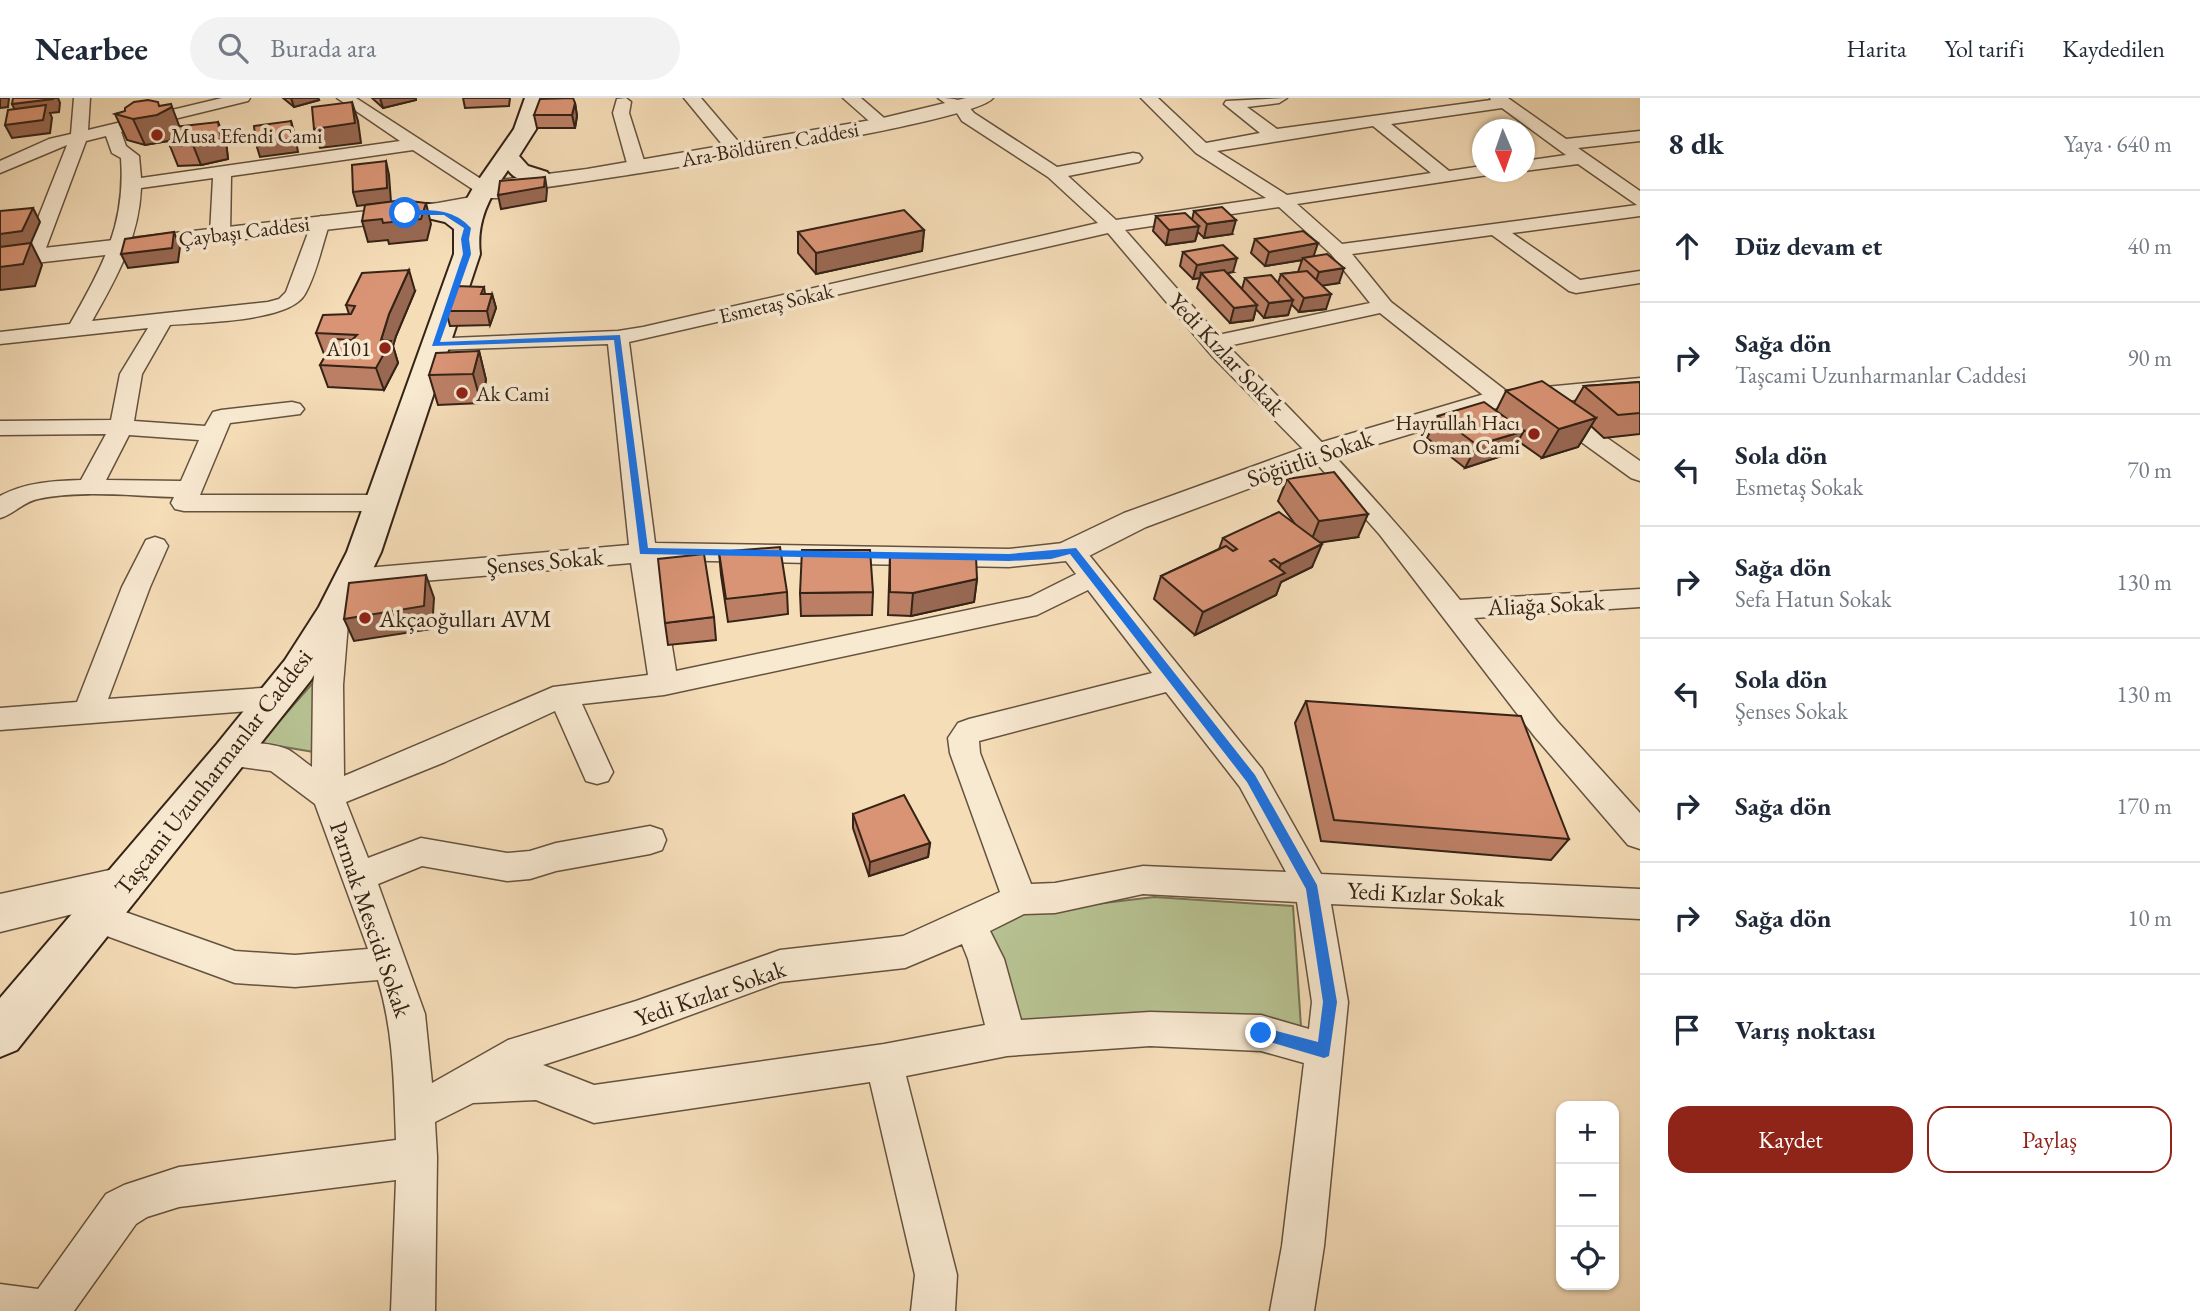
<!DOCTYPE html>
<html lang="tr">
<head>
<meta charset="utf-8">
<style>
	:root { --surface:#fff; --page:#f2f2f3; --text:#1f2937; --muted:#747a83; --line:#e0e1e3; --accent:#8f2418 }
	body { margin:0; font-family:"EB Garamond",serif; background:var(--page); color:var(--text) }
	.controls { position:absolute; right:21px; bottom:21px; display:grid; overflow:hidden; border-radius:14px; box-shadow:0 2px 5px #0004 }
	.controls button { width:63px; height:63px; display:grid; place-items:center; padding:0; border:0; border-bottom:2px solid var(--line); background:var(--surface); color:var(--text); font:35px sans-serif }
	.compass { position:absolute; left:1472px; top:21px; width:63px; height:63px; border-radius:50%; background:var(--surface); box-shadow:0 2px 5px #0004; rotate:178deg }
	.stop { position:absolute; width:21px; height:21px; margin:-16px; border:5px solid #1a73e8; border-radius:50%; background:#fff }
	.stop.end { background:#1a73e8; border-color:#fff; box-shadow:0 2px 7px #0008 }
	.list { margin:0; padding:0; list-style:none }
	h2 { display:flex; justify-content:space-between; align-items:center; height:91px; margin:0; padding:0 28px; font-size:30px }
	h2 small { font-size:23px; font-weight:400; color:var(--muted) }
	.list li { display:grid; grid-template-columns:46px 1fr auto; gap:21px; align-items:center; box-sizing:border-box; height:112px; padding:0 28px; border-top:2px solid var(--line) }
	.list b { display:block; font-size:26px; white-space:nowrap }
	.list p { margin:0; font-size:23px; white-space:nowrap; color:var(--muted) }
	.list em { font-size:23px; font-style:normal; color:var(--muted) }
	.actions { display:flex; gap:14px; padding:21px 28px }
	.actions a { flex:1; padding:16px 0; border:2px solid var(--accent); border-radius:21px; text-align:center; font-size:24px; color:var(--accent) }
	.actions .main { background:var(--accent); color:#fff }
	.icon { flex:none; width:38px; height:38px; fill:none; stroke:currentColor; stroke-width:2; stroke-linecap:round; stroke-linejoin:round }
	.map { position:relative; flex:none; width:1640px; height:1213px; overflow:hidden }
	header { display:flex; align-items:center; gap:42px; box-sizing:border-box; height:98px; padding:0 35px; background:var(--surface); border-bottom:2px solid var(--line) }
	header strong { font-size:33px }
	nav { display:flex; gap:38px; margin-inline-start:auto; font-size:24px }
	.search { width:490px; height:63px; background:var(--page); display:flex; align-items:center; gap:18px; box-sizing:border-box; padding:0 24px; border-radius:38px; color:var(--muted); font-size:26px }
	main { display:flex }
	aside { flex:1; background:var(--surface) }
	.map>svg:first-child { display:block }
	.green { fill:#b7c292; stroke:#767254; stroke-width:2 }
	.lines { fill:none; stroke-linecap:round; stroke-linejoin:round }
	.minor-casing { stroke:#65523e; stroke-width:3 }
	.tertiary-casing { stroke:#65523e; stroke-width:3 }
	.secondary-casing { stroke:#352316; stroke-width:4 }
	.minor { fill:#f8e9d1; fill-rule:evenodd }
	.tertiary { fill:#f8e9d1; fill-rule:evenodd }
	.secondary { fill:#f8e9d1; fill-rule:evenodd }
	.wall { fill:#bb7f65; stroke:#352316; stroke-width:2 }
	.shaded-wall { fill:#986852; stroke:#352316; stroke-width:2 }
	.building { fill:#d99475; stroke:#352316; stroke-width:2 }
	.route { fill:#1a73e8 }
	.poi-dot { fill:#8f2418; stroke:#f8e9d1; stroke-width:2.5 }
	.labels { text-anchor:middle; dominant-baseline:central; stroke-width:7; stroke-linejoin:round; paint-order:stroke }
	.far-poi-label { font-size:21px; fill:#352316; stroke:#f8e9d1; text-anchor:start }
	.far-street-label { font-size:21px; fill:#352316; stroke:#f8e9d1 }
	.street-label { font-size:24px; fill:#352316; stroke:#f8e9d1 }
	.poi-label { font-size:24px; fill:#352316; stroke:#f8e9d1; text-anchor:start }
</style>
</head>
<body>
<header>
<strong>Nearbee</strong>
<div class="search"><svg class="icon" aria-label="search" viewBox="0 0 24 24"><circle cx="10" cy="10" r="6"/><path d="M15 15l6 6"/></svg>Burada ara</div>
<nav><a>Harita</a><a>Yol tarifi</a><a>Kaydedilen</a></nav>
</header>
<main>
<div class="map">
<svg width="1640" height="1213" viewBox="0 0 1640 1213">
	<rect width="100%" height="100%" fill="#f5ddb8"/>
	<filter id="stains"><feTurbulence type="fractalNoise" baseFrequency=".00286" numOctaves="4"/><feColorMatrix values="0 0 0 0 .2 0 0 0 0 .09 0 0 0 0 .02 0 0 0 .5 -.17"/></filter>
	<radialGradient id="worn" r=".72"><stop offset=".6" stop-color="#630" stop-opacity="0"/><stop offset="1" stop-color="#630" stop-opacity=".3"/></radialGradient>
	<g class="green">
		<path d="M318 579 314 654 260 645Z"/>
		<path d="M1154 799 1293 808 1301 929 1015 931 989 831 1029 814Z"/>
	</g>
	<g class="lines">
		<defs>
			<g id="minor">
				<path d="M74 0H90L88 32 222 0H250L248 3 121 34 126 48 139 58 141 80 400 43 337 0H356L498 92 501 96 498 100H486L413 52 231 78 230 136 220 142 210 136 213 80 141 90C139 140 116 181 92 223L268 204 279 201 286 194 312 124 321 118 328 120 330 124C322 147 317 175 305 196 290 224 201 224 170 227L142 276 134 323 205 328 213 314 221 312 292 304 300 306 304 311 300 316 230 325 200 397H380L389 399 393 405 389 411 380 413H184L175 411 171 405 174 399C130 398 81 392 38 401 23 404 14 416 0 420V398C26 384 53 383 81 382L106 336 0 337V323L111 322 120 276 148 230 0 246V234L70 226C102 169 126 127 121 60L112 55 106 38 86 43 43 158 33 164 23 158 67 47 0 75V63L49 41 71 36ZM129 337 199 342 181 383 106 382Z"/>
				<path d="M626 0 631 4 629 15 646 69 637 74 628 69 613 15 617 1Z"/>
				<path d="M684 0H701L742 48 745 52 742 56H730Z"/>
				<path d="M843 0H861L891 26 883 31 877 30Z"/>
				<path d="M938 0C955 0 963 1 974 15L1057 69 1133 55 1139 56 1142 60 1139 64 1068 78 1116 122 1266 100 1196 55 1141 0H1158L1206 45 1260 35 1224 6 1226 3 1287 0 1279 5 1247 9 1277 31 1491 2 1490 0H1508L1566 41 1640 33V43L1578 50 1640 93V118L1512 135 1580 182 1640 173V185L1576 195 1569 193 1492 137 1352 156 1391 204 1509 295 1512 300 1509 305H1493L1380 215 1228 248C1311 331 1386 410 1460 502L1640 491V509L1474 520 1557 623 1640 715V751L1628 747 1535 639 1380 437 1311 359 1212 258 1108 135 629 244 655 445 1009 451 1072 444 1081 447 1262 671 1321 776 1640 791V821L1331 806 1348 904 1324 1148 1314 1213H1270L1282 1148 1304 965 1261 953 1150 948 1007 958 906 978 957 1177 955 1213H911L915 1177 870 984 594 1025 536 1002 473 1005 435 1024 437 1059 435 1213H391L396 1082 179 1109 147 1119 136 1126 74 1213H0V1186L38 1191 106 1096 124 1087 179 1069 396 1042C394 987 394 935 378 882L295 889 235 885 85 830 80 819 85 808 97 804 235 853 295 857 368 851 315 706 271 673 220 666 216 657 220 648C238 643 272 644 289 652 297 657 305 664 312 669L313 587 321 513 325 506 335 503 345 506 349 513 343 587 344 678 553 589 648 577 631 465 354 489 344 486 341 480 344 474 354 471 629 447 608 246 435 252 427 251 424 246 427 241 618 233 643 229 1098 125 1048 79 962 23 955 12ZM1502 10 1566 57 1524 63V73L1578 66 1637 107 1342 146 1297 106 1488 77 1491 74H1482V68L1449 73 1391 26ZM1373 28 1431 75 1287 97 1217 53ZM1279 109 1331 156 1370 205 1218 237 1125 132ZM658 462 1009 469 1066 463 1076 476 1030 499 676 573ZM1088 492 1152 575 969 621 958 625 948 640 950 655 1000 794 903 838 780 852 636 903 508 942 432 985 425 916 378 786 422 768 507 783 530 781 556 773 650 756 662 752 666 742 662 732 650 728 556 745 530 753 507 755 421 740 368 760 346 704 445 664 555 613 586 683 597 686 608 683 613 674 582 606 664 597 1037 517ZM1166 594 1240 689 1286 774 1143 768 1055 785 1031 786 980 655 979 643ZM1143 796 1297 804 1312 904 1309 931 1261 917 1150 914 1021 922 1004 861 990 833 1024 816 1055 815ZM962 846 968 861 985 927 884 946 594 987 543 967 636 937 780 884 905 870Z"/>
				<path d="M1552 305 1560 307 1640 363V383L1631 380 1544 317 1540 312 1544 307Z"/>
				<path d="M155 439 164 442 168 448 150 489 108 601 276 589 286 592 291 600 286 608 276 611 0 632V610L77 604 122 489 146 442Z"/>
			</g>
			<g id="tertiary">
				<path d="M966 0H993C973 28 545 90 484 98L476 96 473 91 476 86 484 84 587 71 883 20Z"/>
				<path d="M477 98 485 100 488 105 485 110 438 119 0 169V155L438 105Z"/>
				<path d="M1640 280V296L1503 308 1331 360 1146 429 1083 461 1072 464 1061 461 1056 453 1061 445 1124 415 1309 348 1491 294Z"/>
				<path d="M123 769 138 774 144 787 138 800 0 834V796Z"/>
			</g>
			<path id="secondary" d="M525 0H545L538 28 519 58 528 68 547 74 551 79 547 84C535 87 515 83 508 72 489 99 476 124 480 156L381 454 353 513 311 582 17 952 0 959V900L217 646 285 562 319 509 347 454 454 156V131L445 124 419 118 416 113 419 108 428 106 460 113 473 90 514 31Z"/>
		</defs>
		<use href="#minor" class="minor-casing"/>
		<use href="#tertiary" class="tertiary-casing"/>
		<use href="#secondary" class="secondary-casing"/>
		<use href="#minor" class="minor"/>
		<use href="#tertiary" class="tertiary"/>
		<use href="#secondary" class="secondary"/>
	</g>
	<g class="wall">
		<path d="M283 0H318L319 2 294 9Z"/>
		<path d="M372 0H416V2L383 10Z"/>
		<path d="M463 0H510L509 8 465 10Z"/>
		<path d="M575 5 577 18 575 30H537L534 17Z"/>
		<path d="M160 8 180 29 226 43 228 61 201 67 178 68 170 48 171 41 168 43 145 47 127 42 115 16Z"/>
		<path d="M1194 113 1232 136 1204 140 1198 134 1195 143 1166 147 1153 133 1156 118 1192 122Z"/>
		<path d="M924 132 922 153 816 176 798 155V134Z"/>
		<path d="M1255 141 1313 158 1339 185 1322 187 1326 211 1299 214 1291 206 1288 217 1264 220 1256 211 1253 222 1230 225 1197 190 1200 180 1193 181 1180 168 1183 154 1233 174 1227 175 1242 191 1245 180 1278 185 1281 176 1298 174 1302 162 1265 168 1251 155Z"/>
		<path d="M484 189 485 196H492L496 210 490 227 450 228 446 213Z"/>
		<path d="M415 193 396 238 393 248 398 265 384 292 328 289 320 267 326 257 324 256 316 235 349 216 346 207Z"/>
		<path d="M479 253 486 282 481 305 438 307 429 277Z"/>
		<path d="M1640 284V336L1604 340 1591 328 1578 349 1542 360 1518 343 1511 355 1465 370 1427 340 1438 318 1496 313 1506 293 1574 305 1584 288Z"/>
		<path d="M1287 381 1358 439 1320 444 1312 469 1281 484 1276 497 1195 537 1154 501 1161 478 1219 451 1223 440 1295 426 1278 403Z"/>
		<path d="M719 454 787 494 788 516 728 524 721 477Z"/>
		<path d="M890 456 977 481 974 504 911 518 888 517Z"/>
		<path d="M873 494 872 517 801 518 800 495Z"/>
		<path d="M714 519 716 542 668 547 665 525Z"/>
		<path d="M1306 603 1569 741 1551 762 1321 743 1295 625Z"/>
		<path d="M853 716 930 745 928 759 869 778 853 730Z"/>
	</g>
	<g class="shaded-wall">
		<path d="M0 0H9L8 9 0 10Z"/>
		<path d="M53 0H58L60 5 59 14 50 15 52 20 50 35 12 40 5 27 18 19 12 6Z"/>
		<path d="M291 0H318L319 2 294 9Z"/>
		<path d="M380 0H416V2L383 10Z"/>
		<path d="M352 4 358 23 361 45 320 50 314 31Z"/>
		<path d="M575 5 577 18 575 30 572 17Z"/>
		<path d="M172 9 182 35 168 43 145 47 133 21 162 14Z"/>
		<path d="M291 23 295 37 298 54 260 59 256 46Z"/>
		<path d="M218 24 226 43 228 61 201 67 193 47Z"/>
		<path d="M386 63 389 77 391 104 357 108 353 94Z"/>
		<path d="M545 79 547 92 546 103 501 111 498 97Z"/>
		<path d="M426 105 431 126 427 142 389 146 388 142 368 144 362 123Z"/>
		<path d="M33 110 40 124 30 147 0 151V136Z"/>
		<path d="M1236 122 1232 136 1204 140 1207 126Z"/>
		<path d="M1199 128 1195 143 1166 147 1169 132Z"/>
		<path d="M924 132 922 153 816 176V155Z"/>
		<path d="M174 134 180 149 178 164 128 170 121 156Z"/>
		<path d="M31 145 42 167 35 188 0 192V169Z"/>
		<path d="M1318 145 1313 160H1303L1302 162 1265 168 1269 154Z"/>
		<path d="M1237 160 1233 174 1205 179 1201 175 1200 180 1193 181 1197 167Z"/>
		<path d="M1344 170 1339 185 1314 189 1319 174Z"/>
		<path d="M409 172 415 193 396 238 393 248 398 265 384 292 376 270 381 242 389 216Z"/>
		<path d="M492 196 496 210 490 227 487 213Z"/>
		<path d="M1331 196 1326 211 1299 214 1304 200Z"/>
		<path d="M1293 202 1288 217 1264 220 1269 205Z"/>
		<path d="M1257 207 1253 222 1230 225 1234 210Z"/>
		<path d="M479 253 486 282 481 305 473 276Z"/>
		<path d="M1596 320 1578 349 1542 360 1559 331Z"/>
		<path d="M1524 333 1511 355 1465 370 1477 347Z"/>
		<path d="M1368 416 1358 439 1310 446 1319 423Z"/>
		<path d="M1322 446 1312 469 1281 484 1276 497 1195 537 1203 514 1275 479 1281 466Z"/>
		<path d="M426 477 434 500 432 531 354 543 344 521Z"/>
		<path d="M977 481 974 504 911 518 913 495Z"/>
		<path d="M930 745 928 759 869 778 870 764Z"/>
	</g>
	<g class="building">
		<path d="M13 0H53V1L12 6Z"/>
		<path d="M573 0 575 5 572 17H534L540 1Z"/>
		<path d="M148 2 158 4 159 8 171 6 172 9 157 17 133 21 115 16 125 13V10L134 4Z"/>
		<path d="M352 4 355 25 314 31 312 9Z"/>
		<path d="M46 7 43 22 5 27 8 12Z"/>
		<path d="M291 23 294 40 256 46 254 28Z"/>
		<path d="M218 24 221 41 193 47 170 48 174 29Z"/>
		<path d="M386 63 387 90 353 94 352 67Z"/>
		<path d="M545 79 544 89 498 97 500 83Z"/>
		<path d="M403 102 426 105 421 121 383 125 382 121 362 123 365 107Z"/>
		<path d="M1222 109 1236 122 1207 126 1194 113Z"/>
		<path d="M33 110 22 133 0 136V113Z"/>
		<path d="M904 112 924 132 816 155 798 134Z"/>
		<path d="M1185 115 1199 128 1169 132 1156 118Z"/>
		<path d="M1303 133 1318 145 1269 154 1255 141Z"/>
		<path d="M174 134 172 150 121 156 125 141Z"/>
		<path d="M31 145 23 166 0 169V149Z"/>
		<path d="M1223 147 1237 160 1197 167 1183 154Z"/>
		<path d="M1327 156 1344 170 1319 174 1303 160Z"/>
		<path d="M409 172 389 216 381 242 391 243 376 270 320 267 335 241 352 242 357 237 316 235 323 217 351 216 355 208 346 207 362 175Z"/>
		<path d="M1224 172 1257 207 1234 210 1201 175Z"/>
		<path d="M1307 173 1331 196 1304 200 1281 176Z"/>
		<path d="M1271 177 1293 202 1269 205 1245 180Z"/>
		<path d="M455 188 484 189 481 196H492L487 213H446Z"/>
		<path d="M479 253 473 276 429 277 436 255Z"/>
		<path d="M1542 283 1596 320 1559 331 1506 293Z"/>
		<path d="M1640 284V315L1618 317 1584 288Z"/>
		<path d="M1484 304 1524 333 1477 347 1438 318Z"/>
		<path d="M1334 374 1368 416 1319 423 1287 381Z"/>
		<path d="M1279 414 1322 446 1281 466 1274 461 1270 463 1285 475 1203 514 1161 478 1226 448 1233 453 1237 451 1223 440Z"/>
		<path d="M780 449 787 494 726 501 719 454Z"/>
		<path d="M802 452H870L873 494 800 495Z"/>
		<path d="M704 456 714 519 665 525 658 461Z"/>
		<path d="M890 456 976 459 977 481 913 495 890 494Z"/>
		<path d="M426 477 424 508 344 521 349 485Z"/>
		<path d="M1306 603 1521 618 1569 741 1334 722Z"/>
		<path d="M904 697 930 745 870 764 853 716Z"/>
	</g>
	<path class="route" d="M402 113C428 111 453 110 471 130L469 141 471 156 440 244 620 237 648 450 1009 456 1076 450 1255 677 1317 787 1337 904 1329 958 1324 960 1256 940 1254 935 1261 929 1318 944 1323 904 1306 791 1247 684 1070 456 1051 461 1009 463 640 456 614 242 432 248 463 156 461 141 464 130 444 117H405Z"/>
	<g class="poi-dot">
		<circle cx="157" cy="37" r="7"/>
		<circle cx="385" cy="250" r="7"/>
		<circle cx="462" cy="295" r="7"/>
		<circle cx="1534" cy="336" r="7"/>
		<circle cx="365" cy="520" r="7"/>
	</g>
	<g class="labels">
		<g class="far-poi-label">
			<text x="171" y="37">Musa Efendi Cami</text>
			<text x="371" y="250" text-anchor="end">A101</text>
			<text x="476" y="295">Ak Cami</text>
			<text x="1520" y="324" text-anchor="end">Hayrullah Hacı<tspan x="1520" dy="24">Osman Cami</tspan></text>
		</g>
		<g class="far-street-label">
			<text transform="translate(770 46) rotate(-10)">Ara-Böldüren Caddesi</text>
			<text transform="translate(244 133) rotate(-7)">Çaybaşı Caddesi</text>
			<text transform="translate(776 205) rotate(-13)">Esmetaş Sokak</text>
		</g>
		<g class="street-label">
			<text transform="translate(1227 256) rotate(47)">Yedi Kızlar Sokak</text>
			<text transform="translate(1310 360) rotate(-19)">Söğütlü Sokak</text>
			<text transform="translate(545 463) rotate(-5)">Şenses Sokak</text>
			<text transform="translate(1546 506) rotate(-3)">Aliağa Sokak</text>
			<text transform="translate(213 674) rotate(-52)">Taşcami Uzunharmanlar Caddesi</text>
			<text transform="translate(1426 796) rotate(3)">Yedi Kızlar Sokak</text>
			<text transform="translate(371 821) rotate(71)">Parmak Mescidi Sokak</text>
			<text transform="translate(710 895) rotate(-19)">Yedi Kızlar Sokak</text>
		</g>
		<g class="poi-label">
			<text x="379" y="520">Akçaoğulları AVM</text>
		</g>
	</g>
	<rect width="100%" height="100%" filter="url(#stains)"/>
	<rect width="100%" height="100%" fill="url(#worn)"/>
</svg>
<div class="controls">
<button>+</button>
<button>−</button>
<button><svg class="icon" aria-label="locate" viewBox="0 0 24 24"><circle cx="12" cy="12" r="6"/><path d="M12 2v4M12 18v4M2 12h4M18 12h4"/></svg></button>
</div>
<svg class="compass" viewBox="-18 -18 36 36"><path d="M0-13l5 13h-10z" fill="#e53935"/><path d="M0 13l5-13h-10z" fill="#747a83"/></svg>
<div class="stop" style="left:405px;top:115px"></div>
<div class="stop end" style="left:1261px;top:935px"></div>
</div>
<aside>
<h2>8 dk<small>Yaya · 640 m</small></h2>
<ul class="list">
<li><svg class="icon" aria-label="ahead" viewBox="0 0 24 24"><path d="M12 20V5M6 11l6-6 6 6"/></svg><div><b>Düz devam et</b></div><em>40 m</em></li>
<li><svg class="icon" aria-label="right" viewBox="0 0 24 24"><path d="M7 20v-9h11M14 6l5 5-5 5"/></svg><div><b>Sağa dön</b><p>Taşcami Uzunharmanlar Caddesi</p></div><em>90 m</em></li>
<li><svg class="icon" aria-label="left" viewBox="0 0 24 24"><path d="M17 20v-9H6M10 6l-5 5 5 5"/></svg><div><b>Sola dön</b><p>Esmetaş Sokak</p></div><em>70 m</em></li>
<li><svg class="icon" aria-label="right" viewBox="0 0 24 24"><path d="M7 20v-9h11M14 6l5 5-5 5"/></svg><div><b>Sağa dön</b><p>Sefa Hatun Sokak</p></div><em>130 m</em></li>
<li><svg class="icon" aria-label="left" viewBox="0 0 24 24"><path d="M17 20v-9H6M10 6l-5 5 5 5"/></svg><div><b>Sola dön</b><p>Şenses Sokak</p></div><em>130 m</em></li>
<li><svg class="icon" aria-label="right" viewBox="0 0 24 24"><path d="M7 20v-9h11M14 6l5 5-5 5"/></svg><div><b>Sağa dön</b></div><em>170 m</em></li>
<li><svg class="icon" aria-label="right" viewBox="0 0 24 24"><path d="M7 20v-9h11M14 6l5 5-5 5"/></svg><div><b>Sağa dön</b></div><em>10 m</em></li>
<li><svg class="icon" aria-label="arrive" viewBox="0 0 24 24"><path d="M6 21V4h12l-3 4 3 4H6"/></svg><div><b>Varış noktası</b></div></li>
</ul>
<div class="actions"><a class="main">Kaydet</a><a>Paylaş</a></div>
</aside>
</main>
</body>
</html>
